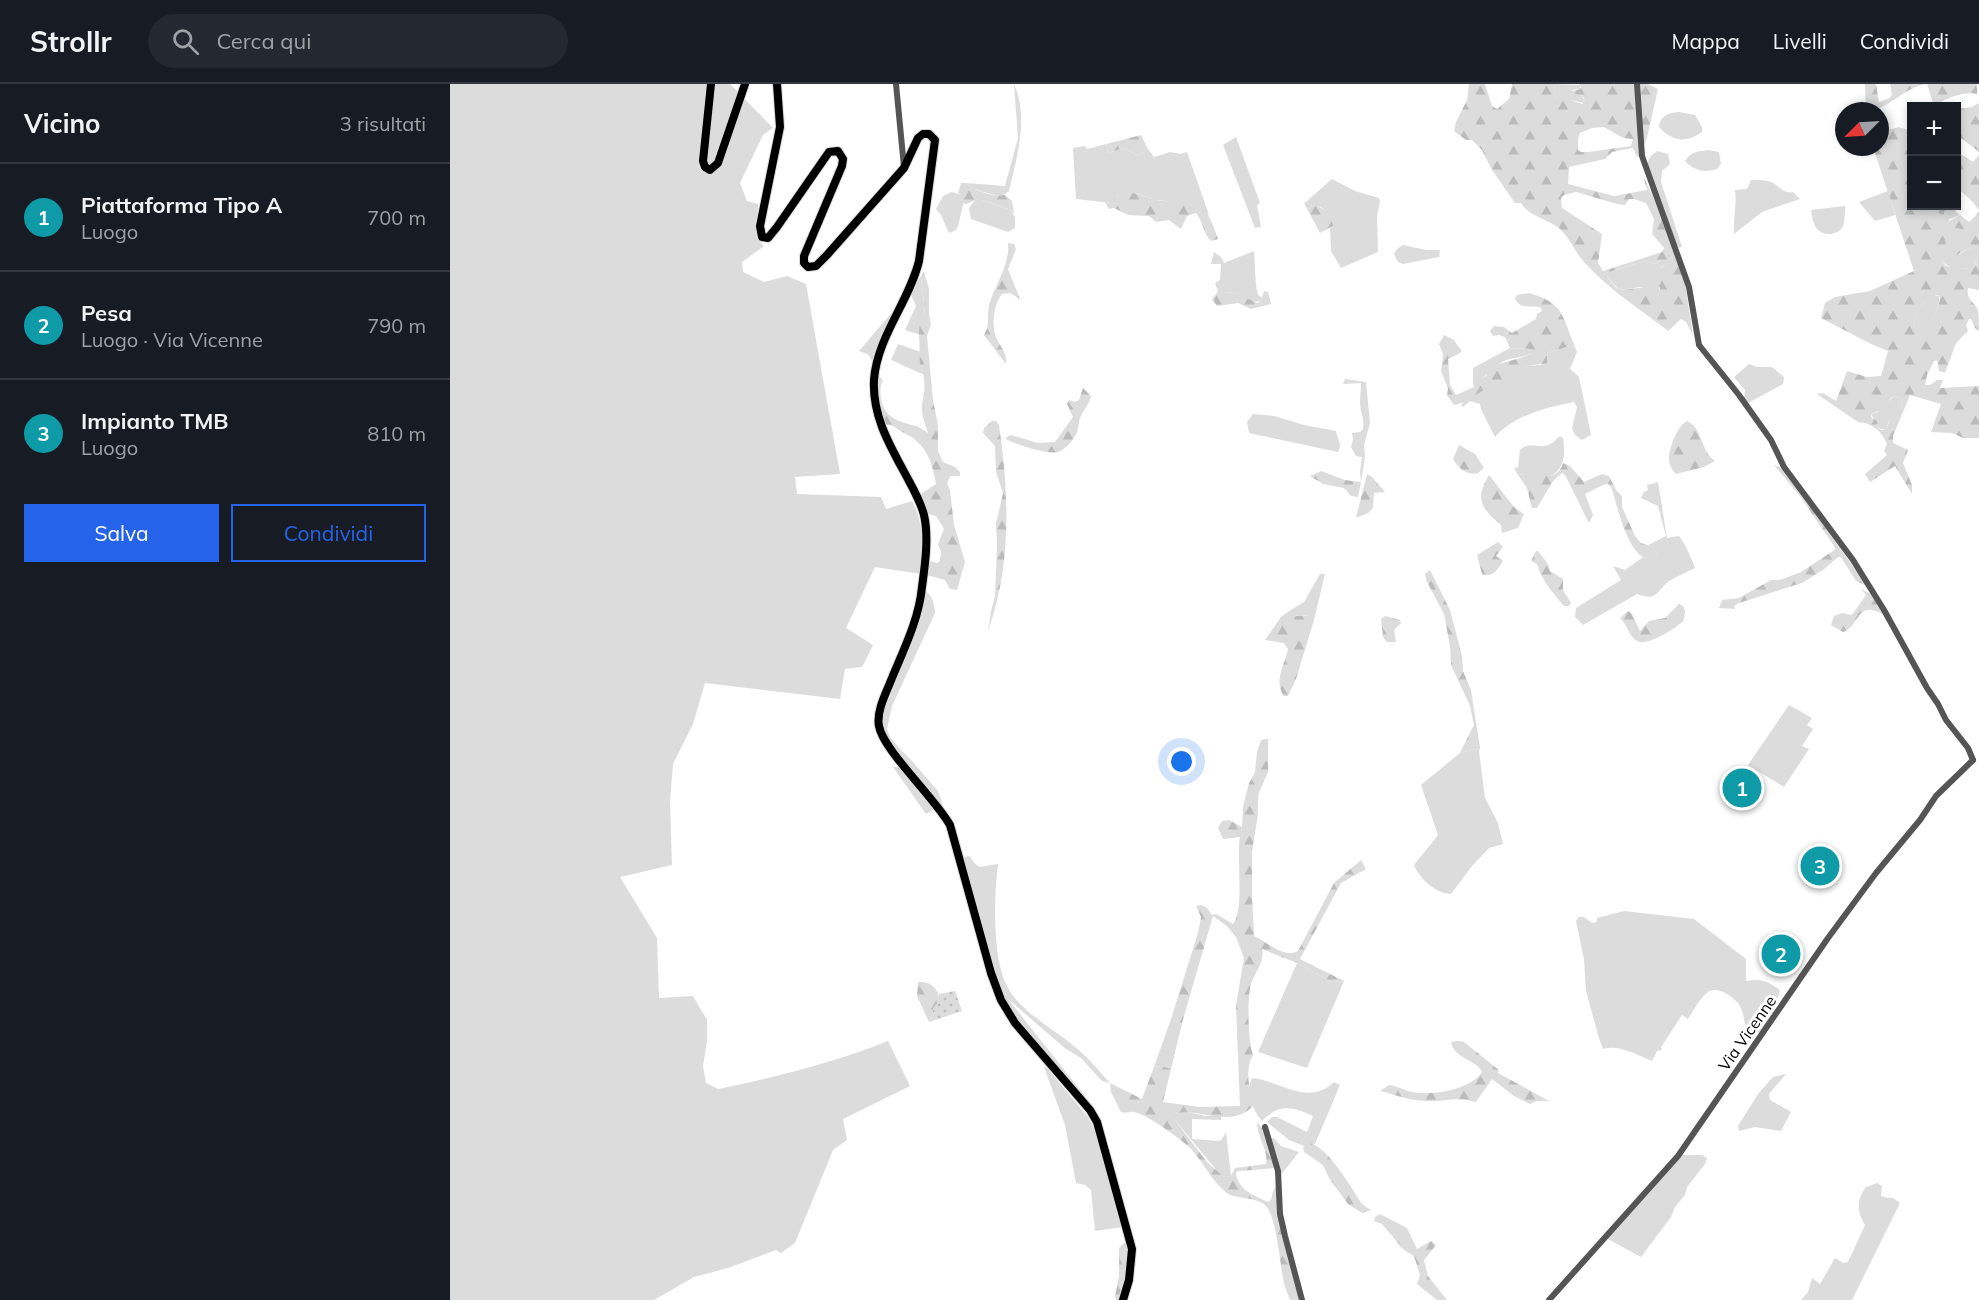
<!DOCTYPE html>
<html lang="it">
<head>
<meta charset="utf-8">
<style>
	:root { --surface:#171b24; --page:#242831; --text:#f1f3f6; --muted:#9ea1a6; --line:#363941; --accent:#2563eb }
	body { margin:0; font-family:Mulish,sans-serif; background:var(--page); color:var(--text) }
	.controls { position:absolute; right:18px; top:18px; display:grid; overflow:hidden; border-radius:0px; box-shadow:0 3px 9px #0003 }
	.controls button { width:54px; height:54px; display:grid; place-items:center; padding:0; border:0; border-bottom:2px solid var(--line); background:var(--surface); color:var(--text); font:30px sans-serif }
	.compass { position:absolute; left:1385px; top:18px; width:54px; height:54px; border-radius:50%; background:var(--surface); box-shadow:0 3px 9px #0003; rotate:246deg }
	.you { position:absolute; left:732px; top:678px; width:21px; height:21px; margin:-15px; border:4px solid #fff; border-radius:50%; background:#1a73e8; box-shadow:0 0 0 9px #1a73e833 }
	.badge { display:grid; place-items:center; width:39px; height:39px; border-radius:50%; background:var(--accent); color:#fff; font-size:20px; font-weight:700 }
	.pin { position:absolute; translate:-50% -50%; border:3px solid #fff; box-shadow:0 2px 6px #0006 }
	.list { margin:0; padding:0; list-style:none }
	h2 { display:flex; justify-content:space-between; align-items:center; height:78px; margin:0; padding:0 24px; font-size:26px }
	h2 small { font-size:20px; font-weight:400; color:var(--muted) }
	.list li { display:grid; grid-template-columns:39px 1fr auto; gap:18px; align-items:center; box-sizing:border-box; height:108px; padding:0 24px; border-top:2px solid var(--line) }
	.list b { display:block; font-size:22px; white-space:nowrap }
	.list p { margin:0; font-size:20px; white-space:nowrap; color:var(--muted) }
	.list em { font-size:20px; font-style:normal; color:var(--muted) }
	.actions { display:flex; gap:12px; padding:18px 24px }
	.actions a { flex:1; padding:14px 0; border:2px solid var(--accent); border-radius:0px; text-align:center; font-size:21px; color:var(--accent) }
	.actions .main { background:var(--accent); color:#fff }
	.icon { flex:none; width:33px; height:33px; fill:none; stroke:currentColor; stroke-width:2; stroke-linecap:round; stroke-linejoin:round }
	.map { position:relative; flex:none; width:1529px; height:1216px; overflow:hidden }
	header { display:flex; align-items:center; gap:36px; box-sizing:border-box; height:84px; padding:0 30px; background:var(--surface); border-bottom:2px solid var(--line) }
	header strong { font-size:28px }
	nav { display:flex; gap:33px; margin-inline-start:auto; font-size:21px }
	.search { width:420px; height:54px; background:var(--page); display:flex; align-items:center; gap:15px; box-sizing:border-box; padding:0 21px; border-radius:33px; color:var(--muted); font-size:22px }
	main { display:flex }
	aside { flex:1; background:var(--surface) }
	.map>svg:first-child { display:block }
	.grass { fill:#dcdcdc }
	.forest { fill:url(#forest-firs); fill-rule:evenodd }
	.park { fill:url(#park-dots) }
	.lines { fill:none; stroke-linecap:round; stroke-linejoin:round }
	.major-casing { stroke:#dbdbdb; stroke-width:10 }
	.minor { stroke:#555; stroke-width:6 }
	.major { stroke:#000; stroke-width:8 }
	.labels { text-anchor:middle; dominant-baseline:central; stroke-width:6; stroke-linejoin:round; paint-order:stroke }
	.street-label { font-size:16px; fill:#000; stroke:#fff }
</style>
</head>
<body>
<header>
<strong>Strollr</strong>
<div class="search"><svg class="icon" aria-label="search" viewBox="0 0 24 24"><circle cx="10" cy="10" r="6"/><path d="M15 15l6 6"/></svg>Cerca qui</div>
<nav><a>Mappa</a><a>Livelli</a><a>Condividi</a></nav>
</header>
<main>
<aside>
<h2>Vicino<small>3 risultati</small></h2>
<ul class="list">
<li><span class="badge" style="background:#0f9aa8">1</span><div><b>Piattaforma Tipo A</b><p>Luogo</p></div><em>700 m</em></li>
<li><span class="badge" style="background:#0f9aa8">2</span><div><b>Pesa</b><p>Luogo · Via Vicenne</p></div><em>790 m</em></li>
<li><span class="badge" style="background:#0f9aa8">3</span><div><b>Impianto TMB</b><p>Luogo</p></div><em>810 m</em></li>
</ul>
<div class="actions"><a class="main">Salva</a><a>Condividi</a></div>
</aside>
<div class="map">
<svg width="1529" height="1216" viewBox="0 0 1529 1216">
	<defs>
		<pattern id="forest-firs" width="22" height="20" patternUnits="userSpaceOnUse" patternTransform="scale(1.5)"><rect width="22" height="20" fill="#dcdcdc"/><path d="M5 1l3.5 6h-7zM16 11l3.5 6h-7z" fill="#bbb"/></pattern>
		<pattern id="park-dots" width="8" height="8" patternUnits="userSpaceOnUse" patternTransform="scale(1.5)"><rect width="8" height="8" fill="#dcdcdc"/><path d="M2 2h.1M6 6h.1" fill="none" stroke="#bbb" stroke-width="1.8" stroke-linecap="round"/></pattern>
	</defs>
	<rect width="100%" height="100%" fill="#fff"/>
	<g class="grass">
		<path d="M0 0H280L323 44 313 51 290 99 297 117 308 120 307 154 314 162 292 178 293 188 314 198 337 192 356 200 390 390 345 393 347 410 431 413 436 425 462 417C475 441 472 464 471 490L425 483 396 544 423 561 412 583 395 585 390 615 255 599 243 640 223 680 220 717 222 781 170 793 207 854 209 914 243 912 257 936V957L253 982 256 999 268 1005C326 993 383 979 438 957L460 1002 393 1035 397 1056 383 1066 345 1159 331 1169 326 1166 278 1184 244 1193 204 1216H0Z"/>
		<path d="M564 0C579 33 567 73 559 107L552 112C540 110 524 107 516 99L555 102 568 54Z"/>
		<path d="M1105 0 1130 1V5L1121 6 1132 12 1135 17 1134 19 1120 16 1110 17 1104 9Z"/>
		<path d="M1229 28 1245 31 1252 43V48C1236 59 1223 58 1209 43 1210 31 1219 29 1229 28Z"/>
		<path d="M786 53 810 119 807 121 811 143 805 144 773 61Z"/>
		<path d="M656 60 658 69 674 64 688 72 698 65 704 73 720 68 730 70 737 68 759 131 754 127 750 120 705 116 686 109 667 111 670 120 626 115 623 64 635 62 637 65Z"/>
		<path d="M1258 66 1269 68 1271 80 1267 85C1254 89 1245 87 1235 77 1240 68 1249 67 1258 66Z"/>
		<path d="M1207 67 1218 70 1220 80 1212 87 1211 98 1232 163 1228 164C1221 145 1197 96 1198 78 1199 72 1203 71 1207 67Z"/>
		<path d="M882 95 905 107 929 114 930 118 927 132 928 168 891 184 881 167 880 144 883 142 882 134 871 123 861 121 857 117Z"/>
		<path d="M1301 96C1308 96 1315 96 1321 98 1330 102 1333 110 1343 108L1350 115 1312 128 1284 150C1283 134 1287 121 1285 106L1297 105Z"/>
		<path d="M1438 107 1445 131 1425 137 1409 118Z"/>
		<path d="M502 108 512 111 514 117 508 142 506 146 500 149 498 147 491 131 486 125 493 112Z"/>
		<path d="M525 116H532L561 126 565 134V144L558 148 521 135 519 124Z"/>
		<path d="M1395 122C1395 128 1395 136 1393 142 1389 151 1374 153 1367 145 1363 140 1362 132 1361 126Z"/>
		<path d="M1493 122H1500L1510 131 1498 136 1520 147V151L1508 171 1521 163 1523 164 1522 167 1527 173 1525 182C1515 187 1500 186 1492 177L1493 171 1486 141 1479 132V128L1483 125 1492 131 1495 127Z"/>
		<path d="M953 161 976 166H990L989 173 953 180 948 178 944 170 947 165Z"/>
		<path d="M804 167C805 177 805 207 809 212L812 213 811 217 803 218 784 208 766 210 768 207 765 199 770 196 771 180H761L764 168 771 173 774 179Z"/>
		<path d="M1211 176H1217L1219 179 1210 184 1209 207 1190 203 1170 206 1167 204 1156 191V189L1195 177 1205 180Z"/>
		<path d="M471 192 475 231 469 245 471 251 455 246 466 222 460 209Z"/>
		<path d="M1483 212H1489C1491 222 1478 248 1469 255 1459 237 1466 222 1483 212Z"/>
		<path d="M450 219 424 283 419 271 409 267Z"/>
		<path d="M448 260 471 268 470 289 441 276Z"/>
		<path d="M1120 262 1126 265 1127 268 1120 285 1129 293 1141 351 1132 356 1125 351 1122 344 1127 323 1124 318C1097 323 1063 332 1045 353L1031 325 1030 320 1020 317 1013 323 1011 321C1024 308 1048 295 1067 295L1078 282 1091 281 1097 269Z"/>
		<path d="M1060 264 1082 265V269C1073 274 1064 273 1054 277 1042 282 1036 295 1023 299V284Z"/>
		<path d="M1299 280 1307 283H1322L1334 293 1333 300 1298 319 1294 314 1295 306 1284 293Z"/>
		<path d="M895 295 916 298 920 339 914 361 915 373 911 398 910 388 912 373 906 372 901 363 903 355 902 349 910 348 913 345C915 335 910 328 910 319 910 313 911 306 911 299L893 300Z"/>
		<path d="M1444 312 1451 314 1452 323 1439 337 1436 346 1428 344V341L1421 330 1428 328Z"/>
		<path d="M803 330 824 332 854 341 886 347C887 355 893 359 888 368L799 349 797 338Z"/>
		<path d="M1110 352 1113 354C1116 372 1114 392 1092 393 1084 394 1077 389 1068 391L1064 384 1068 383 1070 366C1079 357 1088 365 1098 361 1103 360 1106 355 1110 352Z"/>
		<path d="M1208 398 1217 454 1229 452C1236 461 1241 473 1245 484 1237 488 1227 492 1219 497 1206 507 1208 518 1187 510L1133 541 1125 533 1126 524 1171 496 1163 482 1175 486 1193 473 1196 475 1207 470 1203 463 1198 461 1216 452 1208 422 1191 414 1194 408 1198 406 1197 401Z"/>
		<path d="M870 490H875L864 536 857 531C850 532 844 533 839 527L854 518Z"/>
		<path d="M474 506C483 512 484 519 485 529L442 622 437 645 440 653 450 665 461 676 488 707 495 728 432 651 431 630Z"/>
		<path d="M1339 621 1362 634 1357 641 1363 645 1352 662 1359 665 1334 703 1298 681Z"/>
		<path d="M1030 664 1029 667 1035 714 1048 739 1053 760 1039 764 1022 782 1001 810C986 810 969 794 964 781L988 751 971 701 1010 669Z"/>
		<path d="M520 772 524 779 530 783 548 780C544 812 542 873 557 902 569 927 604 945 625 963 638 973 649 987 660 999L652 997 631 974 616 965 558 915 635 1012V1017L563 934 549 906 513 773Z"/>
		<path d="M1174 827 1244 835 1296 875V897C1311 894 1318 897 1330 906L1323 929 1310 949 1295 941C1294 935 1293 928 1290 922 1285 913 1267 901 1258 908 1249 915 1244 926 1238 935L1232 931 1211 963 1212 966 1207 967 1202 977C1187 971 1169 960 1153 965L1149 954 1136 907 1134 875 1126 837 1129 833H1134L1142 839 1147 838V834Z"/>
		<path d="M847 879 881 898 894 897 857 984 808 968Z"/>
		<path d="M722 932 727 938 732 939 721 985 712 982 704 983Z"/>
		<path d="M594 983 597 984 638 1033 647 1051 673 1143 645 1147 641 1106 635 1101 626 1099 615 1041Z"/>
		<path d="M1336 990 1319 1010 1320 1016 1341 1028 1331 1047 1305 1043 1289 1047 1288 1042 1308 1010 1323 993Z"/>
		<path d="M802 994C831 997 858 1023 884 998L890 1001 865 1060 854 1062 839 1056 817 1038 822 1033H827L857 1048 863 1032C843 1023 829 1019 812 1037 803 1027 795 1008 802 994Z"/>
		<path d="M731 1027 756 1032H771V1036L742 1035V1055L769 1057 772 1055 776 1048 781 1092 774 1093 769 1089 724 1035V1030Z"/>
		<path d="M824 1054 831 1062 849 1068 830 1092 820 1055Z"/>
		<path d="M1232 1071H1252L1257 1074 1255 1080 1237 1103 1235 1111 1225 1123 1221 1133 1191 1173 1156 1154Z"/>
		<path d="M1427 1099 1432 1102 1431 1112 1438 1114H1443L1450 1119 1402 1216H1351L1358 1208 1362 1194 1370 1200 1385 1174 1393 1179 1398 1178 1415 1141C1407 1126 1406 1117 1416 1103Z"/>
	</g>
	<g class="forest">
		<path d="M1019 0H1035L1042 22 1047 25 1059 15 1062 0H1105L1104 9 1110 17 1117 15 1132 20 1135 17 1133 12 1119 8 1130 5 1131 3 1129 0H1198L1208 5 1197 54 1189 72 1187 73 1183 64 1162 68 1155 75 1119 83 1118 100 1164 112 1197 106 1193 92 1202 110 1235 199 1243 251 1236 238 1231 235 1218 247C1190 225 1158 205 1134 178 1125 168 1120 154 1109 144 1096 134 1080 133 1071 119H1065L1042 86 1032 66 1022 56H1016L1004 47 1006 38 1017 16ZM1154 43 1173 54 1183 55 1181 62 1138 68H1131L1128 66V55L1130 49 1142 44ZM1126 108 1167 120 1175 121 1179 115H1184L1196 119 1204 135 1202 150 1214 164 1212 168 1153 187 1148 179 1152 150 1112 124 1111 114 1114 111ZM1211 176H1217L1218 179 1205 188 1204 193 1210 204 1209 207 1197 203 1170 206 1166 204 1156 191V189L1195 177 1205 180Z"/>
		<path d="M1415 0H1426L1429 18 1440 14 1442 10 1440 0H1476C1452 4 1438 27 1416 27Z"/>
		<path d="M1477 0H1527V10C1518 7 1492 14 1487 22H1484Z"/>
		<path d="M1529 19V68L1511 54 1506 55 1507 25 1522 23Z"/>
		<path d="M1449 43 1461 47V80L1458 90 1461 96 1462 122H1493L1495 126 1493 132 1483 125 1479 128V132L1495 151 1496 163 1492 177 1496 182 1515 185 1525 182 1527 173 1520 170 1523 164 1521 163 1505 172V169L1520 151V147L1498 142 1496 139 1510 131 1519 138 1529 128V206L1518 204C1516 216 1524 217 1528 226 1529 232 1529 241 1529 247L1525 244 1521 235H1519L1516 241 1518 247 1506 259 1495 289 1489 287 1487 276 1484 277 1477 291 1475 301H1480L1487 296H1493L1490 304 1529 302V354H1513L1502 349 1481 348 1491 320 1460 311 1443 352V359L1458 366 1453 379 1462 401V410L1445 382 1420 398 1415 390 1437 371 1434 367 1437 360C1432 347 1422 339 1408 338L1367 310 1373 309 1386 317 1397 287 1417 293 1431 292 1438 267 1419 259 1371 234 1375 219 1385 213 1420 207 1464 187 1423 63H1430V48ZM1487 211 1490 213C1490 223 1477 249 1469 254 1458 237 1468 218 1487 211ZM1444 312 1451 314 1452 323 1441 333 1436 346H1431L1428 344 1427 337 1421 333V330L1436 324 1440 315Z"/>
		<path d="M691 51 698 65 688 72 674 64 658 69 656 60Z"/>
		<path d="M1506 67 1523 78 1529 71V126L1520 115 1507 104Z"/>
		<path d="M511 99H516C524 107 544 113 555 111L562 117 564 130 561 126 532 116H525L517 120 513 119 512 111 508 109Z"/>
		<path d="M678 108C690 109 700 116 712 117 723 118 735 114 746 116 758 127 763 140 768 155L761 157C753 149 753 137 746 129L737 132 731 145 719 136 706 138 699 132 678 131 664 124 659 125 655 118 669 120 667 110Z"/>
		<path d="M857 117 861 121C871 122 875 126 882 134L883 142 870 149 854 119Z"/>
		<path d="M558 159 564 160 566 165 558 185 570 215 560 209 552 210C544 219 541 241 546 253 550 263 557 268 556 280L534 251C541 240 536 230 540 218 546 199 560 181 558 159Z"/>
		<path d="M474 188 479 205V229L481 241 477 252 483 316 488 341V367L493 378 505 383 510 388V392H500L497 400 500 406 504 441 515 478 507 506 500 505 495 496 477 491 476 476 487 479 490 477 491 468 488 460 494 445 486 432C474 431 473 421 469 411L486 400C482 377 476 359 454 349 444 344 445 340 432 341L426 302 428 291 433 296C430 302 430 308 431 315 434 334 450 338 466 342 470 343 475 347 478 349 475 339 471 331 472 320 474 309 476 302 473 290L470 289V283L469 245 470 238 475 231 471 192Z"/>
		<path d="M814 207 818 208 821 220 801 225 788 219 767 222 762 215 766 210 784 208 807 219 811 217Z"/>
		<path d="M1079 209C1115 219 1112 233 1126 265L1120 262 1097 269V279L1078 282 1067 296C1040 294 1023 318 1004 321L997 311 998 304 991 287 993 270 989 260 994 251 1004 256 1012 268 998 275 1000 301 1006 311 1024 303 1023 299 1036 292 1039 283C1053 278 1069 276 1082 269V265L1060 264 1055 253 1049 251 1043 252 1040 247 1044 242 1054 243 1062 249 1086 235 1087 230 1092 227 1090 223C1079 221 1070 226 1065 214L1067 211Z"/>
		<path d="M633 304 641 312C640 320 633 326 630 334 628 340 629 346 625 352 622 358 614 366 608 368 599 371 564 360 556 355L558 352 561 351 588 359 605 358 623 333 617 320 619 316 625 318 629 316Z"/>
		<path d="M542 337H546L549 341C559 410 562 480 538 547L541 527 545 512 547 461 546 440 553 409 546 388 545 362 533 349 534 344Z"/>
		<path d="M1237 337C1253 344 1250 367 1265 377L1254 383 1226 390C1222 386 1220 382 1219 377 1218 366 1227 342 1237 337Z"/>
		<path d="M1009 361 1025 370 1034 384 1028 389C1017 392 1008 384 1003 375Z"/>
		<path d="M1113 379 1120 382 1134 398 1152 390 1159 392 1166 406 1172 412V423L1185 452 1191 459 1203 463 1207 470 1205 475C1178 481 1168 421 1161 403L1158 400 1153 401 1135 410 1143 431 1139 439 1115 391 1112 389 1103 397 1087 424H1082L1077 404 1068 391C1083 388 1107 401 1113 379Z"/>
		<path d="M1324 381 1331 384 1352 411 1417 502 1406 497 1391 473H1388L1373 486 1352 499 1289 519 1284 522 1285 525 1269 524 1272 516 1289 514 1321 496H1330L1351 488 1386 465 1350 412Z"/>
		<path d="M871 387 895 396 911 398 908 413 901 412 894 404 873 400 860 392Z"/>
		<path d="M917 390 922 393 935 408 924 409 923 424 918 429 906 434Z"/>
		<path d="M1039 391 1064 423 1074 430 1068 444 1052 449 1051 441C1032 425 1024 416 1039 391Z"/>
		<path d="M1048 458 1053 463 1046 472 1053 477C1048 485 1043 494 1032 490L1027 471Z"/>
		<path d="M1086 467H1088C1093 474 1099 479 1100 487L1113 495V506L1121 519 1119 522H1114C1103 509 1092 497 1087 480L1081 477Z"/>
		<path d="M980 486 1000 526 1012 572 1013 587 1021 606 1030 664 1010 669 1024 641 1020 622 1001 581 1000 562 994 530 976 496 975 490Z"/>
		<path d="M1411 505 1421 510 1434 531C1406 514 1410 543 1393 548L1381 541 1384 532 1392 529 1402 531 1416 511Z"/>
		<path d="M1229 520 1233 522 1235 527 1234 536C1227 544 1196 563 1187 557 1179 553 1177 540 1170 534L1178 527 1182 530 1190 547 1199 537 1215 534Z"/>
		<path d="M839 527 847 532 861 531 864 536 846 595 838 612H834C823 598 835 580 838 565L834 559 815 556 831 533Z"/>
		<path d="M935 532 950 536 951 539 944 546 946 558H937L933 553 931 535Z"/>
		<path d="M818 655V688L808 711V730L802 768V813L804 852C818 858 834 875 848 867L884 799 911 776 916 785 891 799 850 875 894 897 881 898 847 879 812 865C815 878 805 888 801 900 797 914 798 957 803 971 794 987 800 1005 803 1022 781 1046 745 1022 724 1030V1035L757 1078 774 1093 781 1092 785 1084 816 1080C819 1067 807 1053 807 1039L814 1045 825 1084 790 1087 786 1088C787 1106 804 1111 818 1118L821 1116 823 1107 826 1102 849 1216H840C838 1210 835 1204 834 1199 830 1182 827 1134 816 1122 806 1112 787 1116 777 1109 762 1098 754 1079 742 1066 734 1057 695 1029 684 1028 679 1027 677 1030 671 1028L661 1008 660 999 692 1015 704 983 712 982 721 985 713 1018 750 1023 790 1022 786 921 794 874 786 853 777 842 763 832 732 939 727 938 722 932 748 849 751 833 746 822 751 821 757 824 762 831 766 830 783 840C795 825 786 773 790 753L773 755 768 744 772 737 779 736 792 743 793 723 799 699 805 688 807 668 811 656Z"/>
		<path d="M443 683H448L485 725 476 730Z"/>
		<path d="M468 898C481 897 490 905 489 918L484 923 479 938 467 912Z"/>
		<path d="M1009 957 1014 958 1049 986 1048 989 1099 1017H1086L1080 1020 1064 1012 1042 995 1026 1018C1005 1012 998 1018 978 1017 961 1017 946 1011 930 1007L939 1001C947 1002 954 1006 962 1008 981 1012 1021 1006 1032 988 1026 975 1004 975 1001 958Z"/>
		<path d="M857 1059C875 1058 901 1103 910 1117 912 1121 917 1123 921 1126L912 1129 898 1120 879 1094 873 1081 854 1068 853 1064Z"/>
		<path d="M930 1130 957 1144 967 1165 981 1157 986 1161 974 1176 978 1192 997 1216H987L967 1200 970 1191 964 1172 954 1166 932 1140 924 1137 925 1133Z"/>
		<path d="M676 1157C679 1178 677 1196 672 1216H666L665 1212 669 1192V1164Z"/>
	</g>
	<path class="park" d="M505 907 512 927 479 938 484 923 489 918V910Z"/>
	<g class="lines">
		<defs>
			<g id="major">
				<path d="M261 0 253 77 255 83 260 86 268 79 295 0"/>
				<path d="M327 0 330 43 310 142 312 153 318 154 327 143 379 68 388 67 393 75 392 82 354 172V179L358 183 366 182 377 171 454 84 468 54 473 50H479L485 56 469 177C459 218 427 253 424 296 422 334 442 365 459 397 465 408 471 419 474 431 479 453 475 481 472 503 469 535 454 565 442 594 437 607 426 627 429 642 433 666 485 714 500 741L541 889 551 916 565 939 640 1026 647 1038 682 1165 679 1196 673 1216"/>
			</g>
		</defs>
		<use href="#major" class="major-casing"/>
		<g class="minor">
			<path d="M446 0 454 83"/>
			<path d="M1187 0 1192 72 1239 203 1249 261 1289 311 1321 356 1334 383 1403 476 1434 526 1477 604 1488 620 1496 636 1518 664 1523 676"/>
			<path d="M815 1043 828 1087 830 1130 835 1152 852 1216"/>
			<path d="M1099 1216 1228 1072 1378 854 1426 789 1470 736 1486 712 1523 676"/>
		</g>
		<use href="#major" class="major"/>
	</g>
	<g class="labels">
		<g class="street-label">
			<text transform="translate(1297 949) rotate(-55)">Via Vicenne</text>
		</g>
	</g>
</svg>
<div class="controls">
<button>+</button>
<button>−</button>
</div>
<svg class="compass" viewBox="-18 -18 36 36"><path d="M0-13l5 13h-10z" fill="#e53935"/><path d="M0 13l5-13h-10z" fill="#9ea1a6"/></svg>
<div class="you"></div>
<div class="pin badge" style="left:1292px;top:704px;background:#0f9aa8">1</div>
<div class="pin badge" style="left:1331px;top:870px;background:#0f9aa8">2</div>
<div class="pin badge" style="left:1370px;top:782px;background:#0f9aa8">3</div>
</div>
</main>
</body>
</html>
